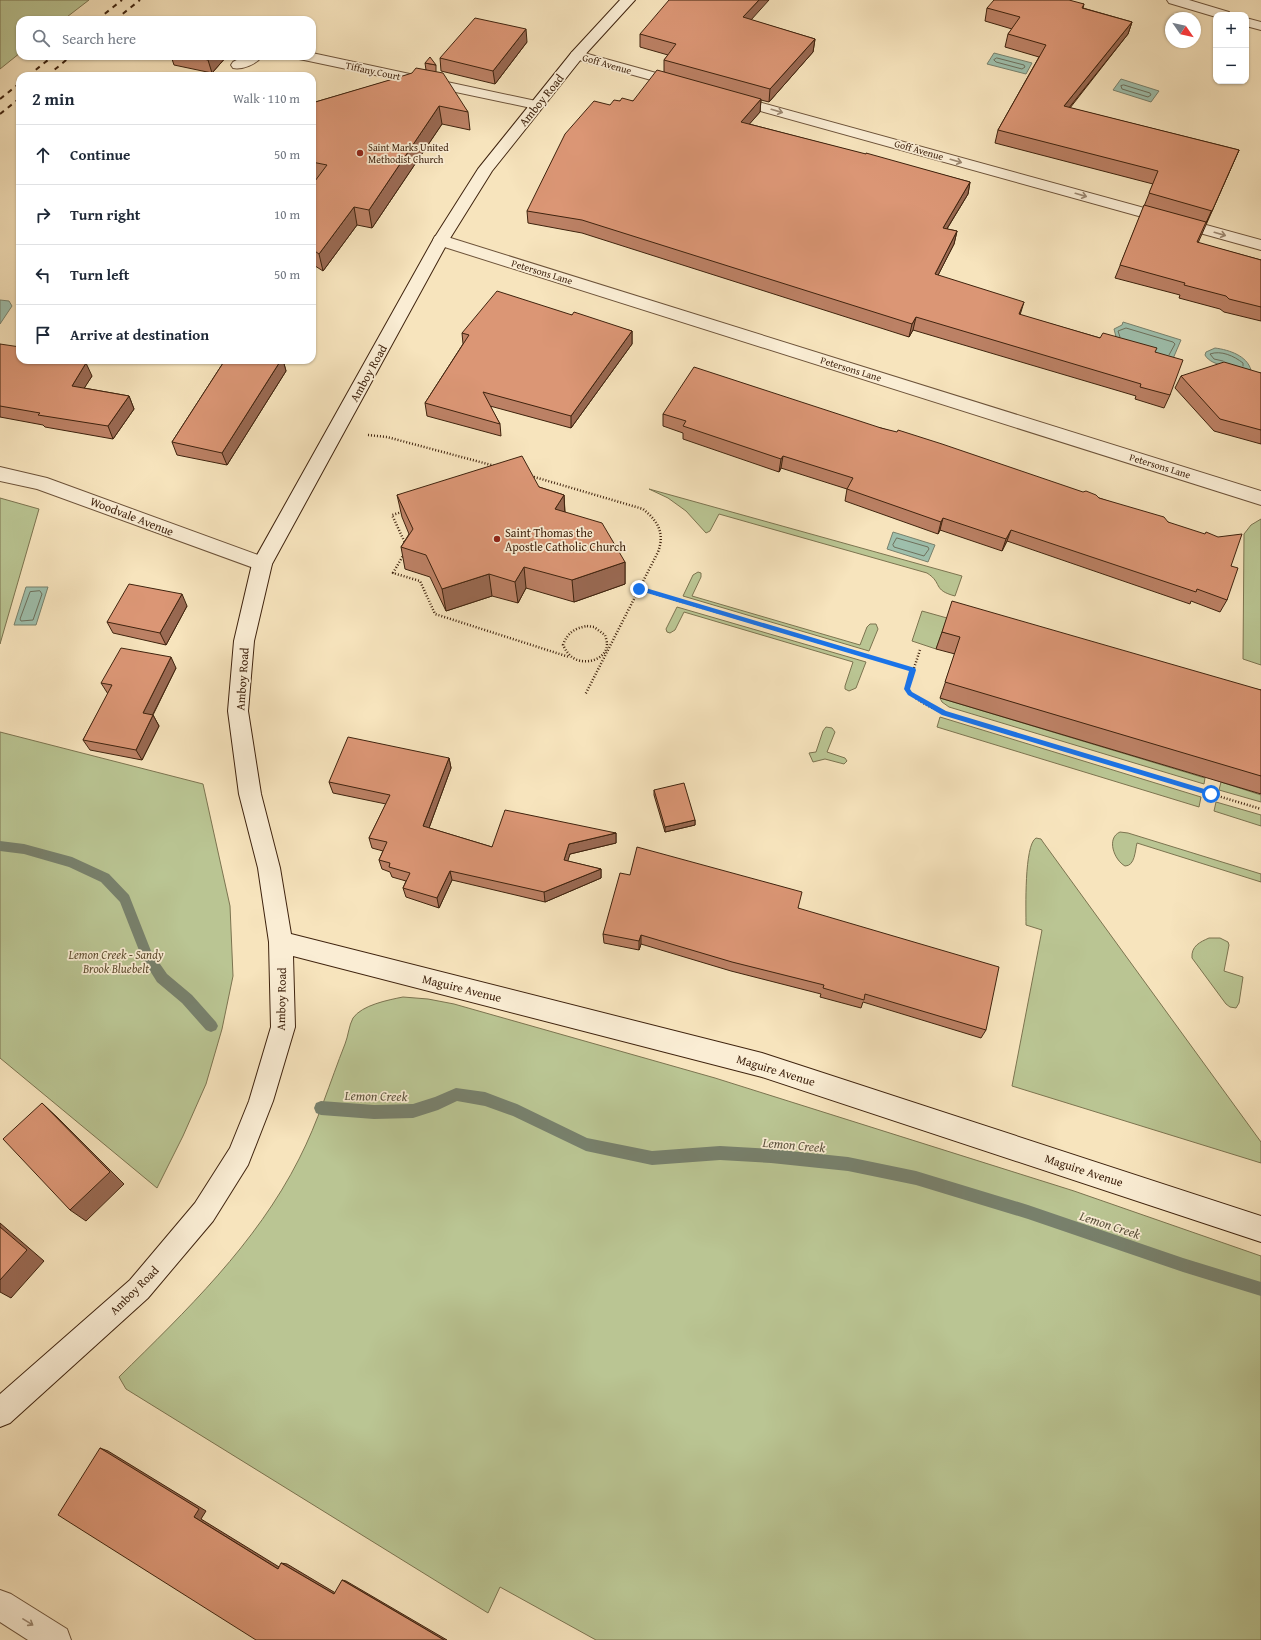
<!DOCTYPE html>
<html lang="en">
<head>
<meta charset="utf-8">
<style>
	:root { --surface:#fff; --page:#f2f2f3; --text:#1f2937; --muted:#747a83; --line:#e0e1e3 }
	body { margin:0; font-family:"Gentium Book Plus",serif; background:var(--page); color:var(--text) }
	.controls { position:absolute; right:12px; top:12px; display:grid; overflow:hidden; border-radius:8px; box-shadow:0 1px 3px #0004 }
	.controls button { width:36px; height:36px; display:grid; place-items:center; padding:0; border:0; border-bottom:1px solid var(--line); background:var(--surface); color:var(--text); font:20px sans-serif }
	.compass { position:absolute; left:1165px; top:12px; width:36px; height:36px; border-radius:50%; background:var(--surface); box-shadow:0 1px 3px #0004; rotate:124deg }
	.stop { position:absolute; width:12px; height:12px; margin:-9px; border:3px solid #1a73e8; border-radius:50%; background:#fff }
	.stop.end { background:#1a73e8; border-color:#fff; box-shadow:0 1px 4px #0008 }
	.list { margin:0; padding:0; list-style:none }
	h2 { display:flex; justify-content:space-between; align-items:center; height:52px; margin:0; padding:0 16px; font-size:17px }
	h2 small { font-size:13px; font-weight:400; color:var(--muted) }
	.list li { display:grid; grid-template-columns:26px 1fr auto; gap:12px; align-items:center; box-sizing:border-box; height:60px; padding:0 16px; border-top:1px solid var(--line) }
	.list b { display:block; font-size:15px; white-space:nowrap }
	.list em { font-size:13px; font-style:normal; color:var(--muted) }
	.icon { flex:none; width:22px; height:22px; fill:none; stroke:currentColor; stroke-width:2; stroke-linecap:round; stroke-linejoin:round }
	.map { position:relative; flex:none; width:1261px; height:1640px; overflow:hidden }
	.search { position:absolute; background:var(--surface); box-shadow:0 1px 3px #0004; left:16px; top:16px; width:300px; height:44px; display:flex; align-items:center; gap:10px; box-sizing:border-box; padding:0 14px; border-radius:12px; color:var(--muted); font-size:15px }
	.panel { position:absolute; background:var(--surface); box-shadow:0 1px 3px #0004; left:16px; top:72px; width:300px; height:292px; border-radius:12px }
	.map>svg:first-child { display:block }
	.green { fill:#bac593; stroke:#7c7450 }
	.water { fill:#9ebfac; stroke:#78816d }
	.lines { fill:none; stroke-linecap:round; stroke-linejoin:round }
	.shore { stroke:#6e715d; stroke-width:1 }
	.stream { fill:#78816d; fill-rule:evenodd }
	.street-casing { stroke:#6d533a; stroke-width:2 }
	.secondary-casing { stroke:#3f230e; stroke-width:2 }
	.path { stroke:#3f230e; stroke-width:2.5; stroke-dasharray:1 2; stroke-linecap:butt }
	.street { fill:#faedd4; fill-rule:evenodd }
	.secondary { fill:#faedd4; fill-rule:evenodd }
	.rail { stroke:#3f230e; stroke-width:2; stroke-dasharray:5 5; stroke-linecap:butt }
	.wall { fill:#bc8165; stroke:#3f230e }
	.shaded-wall { fill:#996952; stroke:#3f230e }
	.building { fill:#db9675; stroke:#3f230e }
	.oneway { stroke:#9c8871 }
	.route { fill:#1a73e8 }
	.poi-dot { fill:#8f2418; stroke:#faedd4; stroke-width:1.5 }
	.labels { text-anchor:middle; dominant-baseline:central; stroke-width:3.5; stroke-linejoin:round; paint-order:stroke }
	.far-street-label { font-size:10px; fill:#3f230e; stroke:#faedd4 }
	.far-poi-label { font-size:10px; fill:#3f230e; stroke:#faedd4; text-anchor:start }
	.street-label { font-size:12px; fill:#3f230e; stroke:#faedd4 }
	.poi-label { font-size:12px; fill:#3f230e; stroke:#faedd4; text-anchor:start }
	.park-label { font-size:12px; font-style:italic; fill:#5e4c2f; stroke:#faedd4 }
	.water-label { font-size:13px; font-style:italic; fill:#5c523d; stroke:#faedd4 }
</style>
</head>
<body>
<div class="map">
<svg width="1261" height="1640" viewBox="0 0 1261 1640">
	<rect width="100%" height="100%" fill="#f7e4bd"/>
	<filter id="stains"><feTurbulence type="fractalNoise" baseFrequency=".005" numOctaves="4"/><feColorMatrix values="0 0 0 0 .2 0 0 0 0 .09 0 0 0 0 .02 0 0 0 .5 -.17"/></filter>
	<radialGradient id="worn" r=".72"><stop offset=".6" stop-color="#630" stop-opacity="0"/><stop offset="1" stop-color="#630" stop-opacity=".3"/></radialGradient>
	<g class="green">
		<path d="M0 0H89L63 20H20V53L0 69Z"/>
		<path d="M649 489 962 576 955 596C932 590 943 583 927 573L719 514 710 531 706 533 686 511 668 498Z"/>
		<path d="M0 498 39 509 0 644Z"/>
		<path d="M1261 519V665L1243 659 1244 534 1251 525Z"/>
		<path d="M698 572 701 573V577L692 596 860 645 867 627 870 624H876L878 629 869 651 683 596 693 575Z"/>
		<path d="M677 607 866 662 856 688 849 691 845 689V686L853 662 684 612 675 630 670 633 667 632 666 629Z"/>
		<path d="M922 611 947 618 936 649 912 641Z"/>
		<path d="M940 698 1205 778 1204 784 949 707 942 702Z"/>
		<path d="M940 717 1201 797 1199 807 937 727Z"/>
		<path d="M826 727 832 728 835 732 827 752 845 758 847 761 844 764 825 759 813 762 809 753 816 752 823 731Z"/>
		<path d="M0 732 203 784 230 906 233 976 222 1029 206 1084 183 1136 157 1188 0 1058Z"/>
		<path d="M1221 782 1261 795V802L1219 790Z"/>
		<path d="M1216 802 1261 815V826L1214 811Z"/>
		<path d="M1120 832 1128 833 1261 874V882L1137 843C1135 851 1135 866 1125 866 1114 860 1106 838 1120 832Z"/>
		<path d="M1036 838 1041 839 1043 842 1261 1142V1163L1012 1086 1042 930 1026 925C1026 910 1024 845 1036 838Z"/>
		<path d="M1209 938H1220L1228 942 1229 945 1224 971 1243 977 1239 1003 1236 1008 1230 1007 1226 1004 1192 958C1191 946 1200 942 1209 938Z"/>
		<path d="M403 997 428 999 454 1004 715 1078 1074 1191 1261 1256V1640H596L500 1587 488 1613 126 1389 119 1377C186 1311 256 1244 299 1159 318 1122 330 1082 345 1044 348 1037 349 1025 353 1018 362 1005 388 1000 403 997Z"/>
	</g>
	<g class="water">
		<path d="M994 53 1032 63 1026 74 987 64Z"/>
		<path d="M1121 79 1159 91 1151 102 1113 90Z"/>
		<path d="M0 300 9 301 12 306 0 324Z"/>
		<path d="M1123 322 1181 340 1172 361 1116 337 1114 329 1122 325Z"/>
		<path d="M1215 348C1230 350 1247 356 1251 370 1239 368 1211 367 1205 355L1206 352Z"/>
		<path d="M893 532 935 545 928 562 887 549Z"/>
		<path d="M26 587H48L36 625H14Z"/>
	</g>
	<g class="lines">
		<g class="shore">
			<path d="M997 58 1024 65 1025 67 1022 69 996 62 994 60Z"/>
			<path d="M1124 85 1150 93 1151 95 1148 97 1122 89 1121 86Z"/>
			<path d="M1120 337 1118 331 1126 328 1173 342 1175 344 1169 355"/>
			<path d="M1223 361 1214 359 1210 354C1221 350 1234 356 1243 363V366"/>
			<path d="M897 538 928 547 929 549 924 556 894 547 893 545Z"/>
			<path d="M40 591 42 594 33 620 21 621 20 619 30 592Z"/>
		</g>
		<g class="stream">
			<path d="M0 841 24 844 72 857 109 874 129 895 151 951 167 974 192 995 216 1022 218 1026 216 1030 211 1032 206 1030 182 1003 157 982 142 958 120 902 101 882 69 867 24 854 0 851Z"/>
			<path d="M456 1088 485 1092 517 1104 587 1138 652 1151 720 1146 771 1149 848 1157 916 1171 1028 1205 1183 1258 1261 1282V1296L1183 1272 1028 1219 916 1185 848 1171 771 1163 720 1160 652 1165 586 1151 513 1116 485 1106 457 1101 438 1110 413 1118 374 1119 321 1115 316 1113 314 1108 316 1103 321 1101 374 1105 413 1104 435 1097Z"/>
		</g>
		<defs>
			<g id="street">
				<path d="M1167 0H1189L1229 12 1231 15H1216V17L1169 3Z"/>
				<path d="M1246 18 1261 22V30L1246 26Z"/>
				<path d="M577 51 685 81 687 84 685 87 680 88 572 58 570 55 572 52Z"/>
				<path d="M312 53 536 101 541 102 543 105 541 108 536 109 304 60 299 59 297 56H312Z"/>
				<path d="M244 56H262C257 64 242 70 233 68L231 65 233 62Z"/>
				<path d="M733 95 1261 240V250L728 102 726 99 728 96Z"/>
				<path d="M441 235 1261 491V505L435 244 433 240 435 236Z"/>
				<path d="M0 467 47 478 269 559 272 564 269 569 262 571 37 489 0 481Z"/>
				<path d="M0 1590 11 1594 67 1629 71 1640H28L0 1622Z"/>
			</g>
			<path id="secondary" d="M620 0H635L582 58 492 171 449 240 272 564 254 641 248 711 261 794 280 868 291 934 762 1053 1261 1216V1242L762 1077 293 956 295 1027 273 1101 248 1165 213 1221 148 1298 10 1423 0 1427V1394L130 1280 195 1203 230 1148 249 1101 271 1027 269 942 258 868 239 794 228 711 234 641 252 564 433 240 478 169 572 52Z"/>
		</defs>
		<use href="#street" class="street-casing"/>
		<use href="#secondary" class="secondary-casing"/>
		<g class="path">
			<path d="M368 435 387 437 495 466"/>
			<path d="M531 476 643 509C658 521 665 533 658 552L585 695"/>
			<path d="M402 512 392 515 406 545"/>
			<path d="M404 554 393 573 420 581 435 614 569 657"/>
			<path d="M639 589 913 670"/>
			<path d="M587 626 594 627 605 635C606 638 607 642 607 644 607 659 587 665 575 659 569 656 566 651 563 645 567 633 575 628 587 626Z"/>
			<path d="M920 650 907 689C916 701 930 707 944 713L1261 809"/>
		</g>
		<use href="#street" class="street"/>
		<use href="#secondary" class="secondary"/>
		<g class="rail">
			<path d="M97 20 122 0"/>
			<path d="M115 20 140 0"/>
			<path d="M28 76 53 56"/>
			<path d="M47 76 71 56"/>
			<path d="M0 99 20 83"/>
			<path d="M0 114 20 98"/>
		</g>
	</g>
	<g class="wall">
		<path d="M1084 4 1083 8 1132 22 1128 34 1070 108 1239 150 1198 243 1261 260V321L1224 312 1220 309 1179 298 1180 295 1115 278 1153 184 995 143 998 130 1039 57 1005 47 1008 34 1012 29 985 21 987 8Z"/>
		<path d="M751 20 815 39 813 52 769 102 761 100 760 112 749 124 970 182 968 194 947 229 957 231 954 244 938 275 1020 315 1100 338 1155 352 1170 395 1164 408 1135 399 1136 396 913 330 909 337 582 233 528 223 527 211 610 105 620 101H633L664 72V60L668 55 640 47V34Z"/>
		<path d="M527 42 495 84 441 71 440 58Z"/>
		<path d="M171 56H227L212 73 174 65Z"/>
		<path d="M425 63 436 65V72L468 112 470 130 442 124 372 228 357 225 323 271 312 264V185L316 180 312 179V103L426 70Z"/>
		<path d="M572 315 632 331V344L571 428 490 406 500 424 501 436 427 416 425 403 463 344 462 333Z"/>
		<path d="M0 344 20 360 92 376 84 388 129 396 134 409 113 439 45 427 43 425 0 417Z"/>
		<path d="M225 360H283L286 371 227 465 177 455 172 442Z"/>
		<path d="M1261 373V444L1214 431 1175 388 1181 376Z"/>
		<path d="M663 414 881 428 1099 498 1168 522 1231 566 1227 600 1220 612 1191 601 1190 604 1007 541 1002 551 940 530 938 534 845 501 847 489 781 468 779 472 683 439V433L663 426Z"/>
		<path d="M539 487 564 495 565 512 625 562V584L574 602 526 588 518 603 492 596 446 611 430 577 405 569 401 547 409 534 402 517 397 495Z"/>
		<path d="M187 606 166 645 113 633 107 622Z"/>
		<path d="M942 632 1261 690V794L940 698 955 654 936 649Z"/>
		<path d="M176 668 153 715 159 726 142 760 90 750 83 740 108 694 101 683Z"/>
		<path d="M449 758 451 768 429 828 492 847 616 833V843L570 854 567 861 601 869V878L545 902 452 880 439 908 406 897 403 888 406 881 392 877 390 872 382 869 379 860 383 851 372 848 369 838 386 804 333 793 329 782Z"/>
		<path d="M654 790 695 820V825L665 832 654 795Z"/>
		<path d="M798 908 986 1030 981 1038 863 1002 861 1008 820 997 821 994 731 971 641 944 639 950 604 943 603 934Z"/>
	</g>
	<g class="shaded-wall">
		<path d="M759 0H769L742 30 743 17Z"/>
		<path d="M1132 22 1128 34 1060 119 1064 106Z"/>
		<path d="M526 29 527 42 495 84 493 71Z"/>
		<path d="M815 39 813 52 769 102 770 89Z"/>
		<path d="M212 56H227L212 73 208 60Z"/>
		<path d="M761 99 760 112 740 135 741 122Z"/>
		<path d="M439 106 442 124 372 228 369 210Z"/>
		<path d="M1239 150 1233 163 1206 223 1212 211Z"/>
		<path d="M970 182 968 194 940 240 943 228Z"/>
		<path d="M354 207 357 225 323 271 319 254Z"/>
		<path d="M957 231 954 244 932 287 935 274Z"/>
		<path d="M1024 302 1020 315 1019 314Z"/>
		<path d="M916 317 913 330 909 337 912 324Z"/>
		<path d="M632 331V344L571 428V416Z"/>
		<path d="M281 360H283L286 371 227 465 222 453Z"/>
		<path d="M86 363 92 376 78 398 72 386Z"/>
		<path d="M129 396 134 409 113 439 108 426Z"/>
		<path d="M783 456 781 468 779 472 781 459Z"/>
		<path d="M564 495 565 517 555 509Z"/>
		<path d="M943 518 940 530 938 534 941 522Z"/>
		<path d="M1011 530 1007 541 1002 551 1006 539Z"/>
		<path d="M625 562V584L574 602 572 580Z"/>
		<path d="M524 567 526 588 518 603 515 582Z"/>
		<path d="M489 574 492 596 446 611 442 589Z"/>
		<path d="M182 594 187 606 166 645 160 633Z"/>
		<path d="M171 657 176 668 148 724 143 713Z"/>
		<path d="M153 715 159 726 142 760 136 750Z"/>
		<path d="M449 758 451 768 426 836 423 826Z"/>
		<path d="M695 820V825L665 832V827Z"/>
		<path d="M616 833V843L570 854 565 870 564 860 569 844Z"/>
		<path d="M601 869V878L545 902 544 892Z"/>
		<path d="M450 871 452 880 439 908 437 898Z"/>
		<path d="M641 935V944L639 950V941Z"/>
		<path d="M42 1103 57 1117 124 1184 86 1221 70 1210Z"/>
		<path d="M0 1223 44 1261 11 1298 0 1292Z"/>
		<path d="M100 1448 108 1451 206 1511 201 1519 284 1570 278 1569 194 1517Z"/>
		<path d="M281 1563 287 1564 339 1595 334 1594Z"/>
		<path d="M342 1580 346 1581 447 1640H444Z"/>
	</g>
	<g class="building">
		<path d="M669 0H759L743 17 815 39 770 89 664 60 676 44 640 34Z"/>
		<path d="M994 0H1069L1084 4 1082 8 1132 22 1064 106 1239 150 1212 211 1149 193 1158 171 998 130 1046 45 1008 34 1020 17 987 8Z"/>
		<path d="M475 18 526 29 493 71 440 58Z"/>
		<path d="M188 56H212L208 60Z"/>
		<path d="M430 57 436 65 425 63Z"/>
		<path d="M416 68 443 73 468 112 439 106 369 210 354 207 319 254 312 249V185L327 165 312 162V103L393 79 412 73Z"/>
		<path d="M657 70 761 99 741 122 866 154V153L970 182 943 228 957 231 935 274 1024 302 1019 314 1100 338 1103 333 1157 348 1155 352 1183 360 1170 395 1140 387 1141 384 916 317 912 324 582 220 527 211 565 134 594 101 610 105 614 100 620 101 622 98 633 101Z"/>
		<path d="M1144 205 1206 222 1197 242 1261 260V307L1229 299 1226 296 1184 285 1185 283 1120 265Z"/>
		<path d="M497 291 572 315 574 312 632 331 571 416 483 392 500 424 425 403 469 335 462 333Z"/>
		<path d="M0 344 20 347V360H66L86 363 72 386 129 396 108 426 38 415 40 413 0 406Z"/>
		<path d="M225 360H281L222 453 172 442Z"/>
		<path d="M1224 362 1261 373V430L1220 419 1181 376Z"/>
		<path d="M694 367 881 428 897 432 898 430 942 444 1083 492 1086 491 1096 495 1099 498 1164 517 1168 522 1205 534 1206 532 1218 537 1242 534 1231 566 1238 568 1227 600 1197 589 1196 592 1011 530 1006 539 943 518 941 522 847 489 853 478 783 456 781 459 683 426 686 421 663 414Z"/>
		<path d="M522 456 539 487 564 495 555 509 602 523 625 562 572 580 524 567 515 582 489 574 442 589 426 555 401 547 413 529 397 495Z"/>
		<path d="M129 584 182 594 160 633 107 622Z"/>
		<path d="M952 601 1261 690V776L945 682 960 637 942 632Z"/>
		<path d="M121 648 171 657 143 713 153 715 136 750 83 740 112 685 101 683Z"/>
		<path d="M348 737 449 758 423 826 492 847 505 810 616 833 569 844 564 860 601 869 544 892 450 871 437 898 403 888 410 873 389 867 390 863 379 860 387 842 369 838 390 795 329 782Z"/>
		<path d="M684 783 695 820 665 827 654 790Z"/>
		<path d="M637 847 802 892 798 908 999 967 986 1030 865 994 864 1000 823 988 824 985 732 962 641 935 639 941 603 934 620 873 630 875Z"/>
		<path d="M42 1103 110 1172 70 1210 3 1139Z"/>
		<path d="M0 1227 27 1250 0 1280Z"/>
		<path d="M100 1448 199 1509 194 1517 278 1569 281 1563 334 1594 342 1580 444 1640H256L58 1515Z"/>
	</g>
	<defs><path id="oneway-shaft" d="M-6 0H5M1.5-3L5.5 0L1.5 3" fill="none" stroke-width="1.6" stroke-linecap="round" stroke-linejoin="round"/></defs>
	<g class="oneway">
		<use href="#oneway-shaft" transform="translate(777 111) rotate(16)"/>
		<use href="#oneway-shaft" transform="translate(956 161) rotate(16)"/>
		<use href="#oneway-shaft" transform="translate(1081 195) rotate(16)"/>
		<use href="#oneway-shaft" transform="translate(1220 234) rotate(16)"/>
		<use href="#oneway-shaft" transform="translate(28 1622) rotate(32)"/>
	</g>
	<path class="route" d="M639 586 915 668 916 670 910 689 912 692 946 711 1211 791 1214 794 1211 796 942 715 908 695 904 689 909 671 637 590V587Z"/>
	<g class="poi-dot">
		<circle cx="360" cy="153" r="4"/>
		<circle cx="497" cy="539" r="4"/>
	</g>
	<g class="labels">
		<g class="far-street-label">
			<text transform="translate(607 64) rotate(16)">Goff Avenue</text>
			<text transform="translate(373 71) rotate(12)">Tiffany Court</text>
			<text transform="translate(919 150) rotate(16)">Goff Avenue</text>
			<text transform="translate(542 272) rotate(17)">Petersons Lane</text>
			<text transform="translate(851 369) rotate(17)">Petersons Lane</text>
			<text transform="translate(1160 466) rotate(17)">Petersons Lane</text>
		</g>
		<g class="far-poi-label">
			<text x="368" y="147">Saint Marks United<tspan x="368" dy="12">Methodist Church</tspan></text>
		</g>
		<g class="street-label">
			<text transform="translate(541 100) rotate(-51)">Amboy Road</text>
			<text transform="translate(368 373) rotate(-61)">Amboy Road</text>
			<text transform="translate(132 516) rotate(21)">Woodvale Avenue</text>
			<text transform="translate(242 679) rotate(-86)">Amboy Road</text>
			<text transform="translate(462 988) rotate(14)">Maguire Avenue</text>
			<text transform="translate(281 999) rotate(-89)">Amboy Road</text>
			<text transform="translate(776 1070) rotate(17)">Maguire Avenue</text>
			<text transform="translate(1084 1170) rotate(18)">Maguire Avenue</text>
			<text transform="translate(134 1290) rotate(-45)">Amboy Road</text>
		</g>
		<g class="poi-label">
			<text x="505" y="532">Saint Thomas the<tspan x="505" dy="14">Apostle Catholic Church</tspan></text>
		</g>
		<g class="park-label">
			<text x="116" y="954">Lemon Creek - Sandy<tspan x="116" dy="14">Brook Bluebelt</tspan></text>
		</g>
		<g class="water-label">
			<text transform="translate(376 1096) rotate(1)">Lemon Creek</text>
			<text transform="translate(794 1145) rotate(5)">Lemon Creek</text>
			<text transform="translate(1110 1225) rotate(18)">Lemon Creek</text>
		</g>
	</g>
	<rect width="100%" height="100%" filter="url(#stains)"/>
	<rect width="100%" height="100%" fill="url(#worn)"/>
</svg>
<div class="controls">
<button>+</button>
<button>−</button>
</div>
<svg class="compass" viewBox="-18 -18 36 36"><path d="M0-13l5 13h-10z" fill="#e53935"/><path d="M0 13l5-13h-10z" fill="#747a83"/></svg>
<div class="stop" style="left:1211px;top:794px"></div>
<div class="stop end" style="left:639px;top:589px"></div>
<div class="search"><svg class="icon" aria-label="search" viewBox="0 0 24 24"><circle cx="10" cy="10" r="6"/><path d="M15 15l6 6"/></svg>Search here</div>
<section class="panel">
<h2>2 min<small>Walk · 110 m</small></h2>
<ul class="list">
<li><svg class="icon" aria-label="ahead" viewBox="0 0 24 24"><path d="M12 20V5M6 11l6-6 6 6"/></svg><div><b>Continue</b></div><em>50 m</em></li>
<li><svg class="icon" aria-label="right" viewBox="0 0 24 24"><path d="M7 20v-9h11M14 6l5 5-5 5"/></svg><div><b>Turn right</b></div><em>10 m</em></li>
<li><svg class="icon" aria-label="left" viewBox="0 0 24 24"><path d="M17 20v-9H6M10 6l-5 5 5 5"/></svg><div><b>Turn left</b></div><em>50 m</em></li>
<li><svg class="icon" aria-label="arrive" viewBox="0 0 24 24"><path d="M6 21V4h12l-3 4 3 4H6"/></svg><div><b>Arrive at destination</b></div></li>
</ul>
</section>
</div>
</body>
</html>
